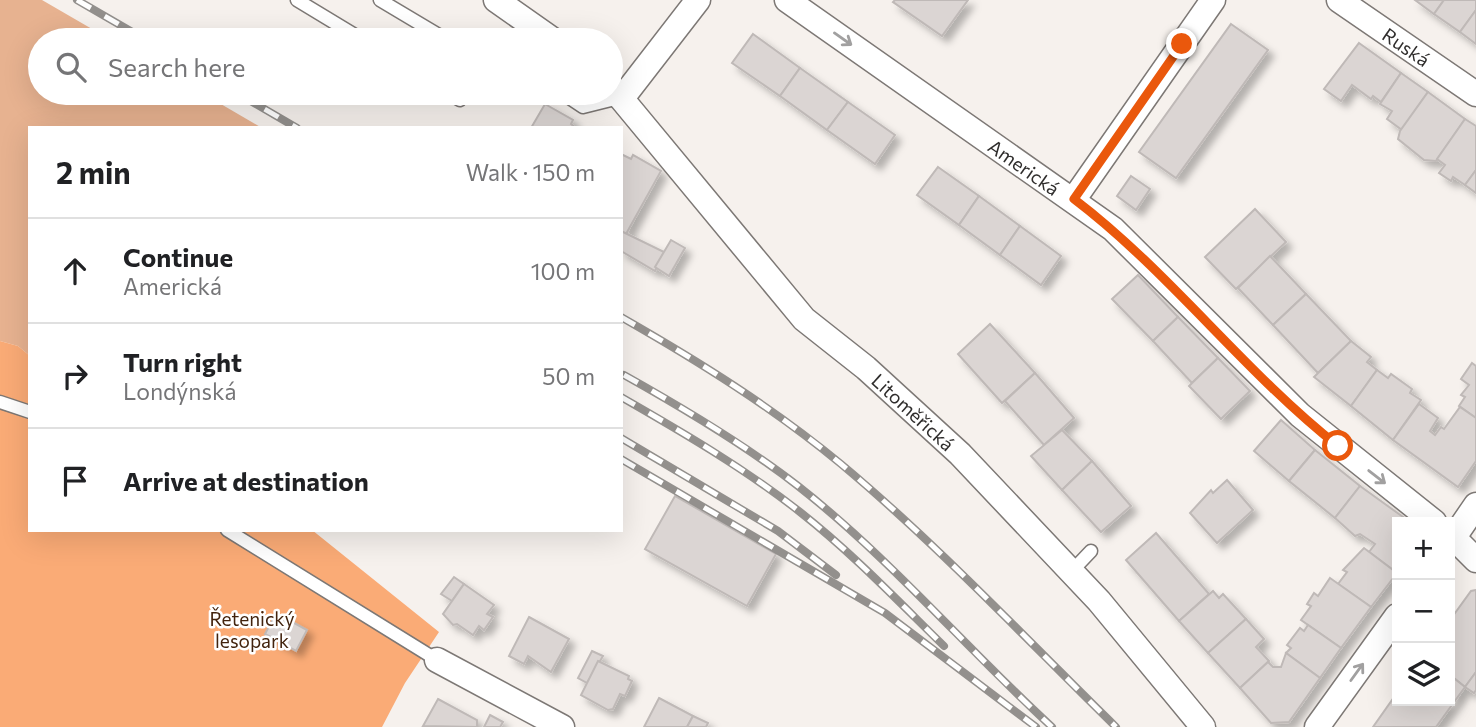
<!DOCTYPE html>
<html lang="en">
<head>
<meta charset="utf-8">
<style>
	:root { --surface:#fff; --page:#f6f6f6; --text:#202124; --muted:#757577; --line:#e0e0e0 }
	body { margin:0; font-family:Commissioner,sans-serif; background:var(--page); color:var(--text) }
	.controls { position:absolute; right:21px; bottom:21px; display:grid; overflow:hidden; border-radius:0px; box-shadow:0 7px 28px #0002 }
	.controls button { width:63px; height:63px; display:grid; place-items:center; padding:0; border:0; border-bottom:2px solid var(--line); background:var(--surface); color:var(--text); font:35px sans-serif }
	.stop { position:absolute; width:21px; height:21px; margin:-16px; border:5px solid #ea580c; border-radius:50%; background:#fff }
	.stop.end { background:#ea580c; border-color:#fff; box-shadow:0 2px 7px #0008 }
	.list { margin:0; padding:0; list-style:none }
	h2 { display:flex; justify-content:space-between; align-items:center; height:91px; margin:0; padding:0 28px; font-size:30px }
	h2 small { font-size:23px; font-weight:400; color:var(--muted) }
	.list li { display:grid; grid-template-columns:46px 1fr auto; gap:21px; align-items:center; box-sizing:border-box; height:105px; padding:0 28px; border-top:2px solid var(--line) }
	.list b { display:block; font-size:26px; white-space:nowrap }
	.list p { margin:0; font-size:23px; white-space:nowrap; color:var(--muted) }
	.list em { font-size:23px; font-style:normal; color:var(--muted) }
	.icon { flex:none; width:38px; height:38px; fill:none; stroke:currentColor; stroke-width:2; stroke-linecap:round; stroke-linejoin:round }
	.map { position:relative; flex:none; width:1476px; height:727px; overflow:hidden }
	.search { position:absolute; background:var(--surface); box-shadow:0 7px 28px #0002; left:28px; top:28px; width:595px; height:77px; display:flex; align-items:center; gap:18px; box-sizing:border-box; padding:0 24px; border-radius:38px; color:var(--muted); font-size:26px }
	.panel { position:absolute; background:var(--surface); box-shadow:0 7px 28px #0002; left:28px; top:126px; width:595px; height:406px; border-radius:0px }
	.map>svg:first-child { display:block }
	.green { fill:#e7b290 }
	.forest { fill:#faab76 }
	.building { fill:#dbd5d3; stroke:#bfb9b7; stroke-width:2; filter:url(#shadow) }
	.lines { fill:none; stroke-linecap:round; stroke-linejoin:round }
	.lane-casing { stroke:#7d7875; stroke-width:15 }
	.street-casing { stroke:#7d7875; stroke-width:27 }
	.lane { stroke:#fff; stroke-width:12 }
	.street { stroke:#fff; stroke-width:24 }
	.rail-casing { stroke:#93908d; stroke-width:8 }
	.rail { stroke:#fff; stroke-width:5; stroke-dasharray:16; stroke-linecap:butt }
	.oneway { stroke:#a1a0a0 }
	.route { stroke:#ea580c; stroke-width:9 }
	.labels { text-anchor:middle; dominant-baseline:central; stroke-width:5; stroke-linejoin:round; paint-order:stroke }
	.street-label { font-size:19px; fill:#2f2d2c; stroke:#fff }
	.park-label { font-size:19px; fill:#42230d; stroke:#fff }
</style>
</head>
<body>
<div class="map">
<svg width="1476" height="727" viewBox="0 0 1476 727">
	<defs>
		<filter id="shadow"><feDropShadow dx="6" dy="6" stdDeviation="3.5" flood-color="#0004"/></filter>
	</defs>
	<rect width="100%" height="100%" fill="#f6f1ed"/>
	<path class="green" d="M0 0H42L111 40H40V93H202L262 128H30V356L18 346 0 341Z"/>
	<path class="forest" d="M0 341 18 346 30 356V530H312L439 632 405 683 382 727H0Z"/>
	<g class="building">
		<path d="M895 0H968L942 36 893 2Z"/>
		<path d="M1415 0H1444L1434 14Z"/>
		<path d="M1444 0H1476V10L1460 32 1434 14Z"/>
		<path d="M1476 10V44L1460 32Z"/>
		<path d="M1231 24 1268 50 1176 178 1139 152Z"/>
		<path d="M753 34 800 68 780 96 732 63Z"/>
		<path d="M1359 43 1401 73 1381 102 1373 96 1371 99 1352 85 1341 101 1324 89Z"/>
		<path d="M800 68 848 102 827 130 780 96Z"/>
		<path d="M1401 73 1428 92 1402 130 1387 119 1392 111 1380 104Z"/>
		<path d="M1428 92 1465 119 1436 161 1424 160 1398 139 1400 131Z"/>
		<path d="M848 102 895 135 875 164 827 130Z"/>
		<path d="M545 104 573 120 571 124 576 128H531Z"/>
		<path d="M1465 119 1476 126V170L1465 185 1453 177 1451 181 1439 173 1445 165 1437 159Z"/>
		<path d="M621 154 631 159 633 155 661 171 626 234 621 231Z"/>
		<path d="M938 167 979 196 959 225 917 195Z"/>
		<path d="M1476 170V193L1465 185Z"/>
		<path d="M1131 176 1150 189 1136 210 1117 196Z"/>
		<path d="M979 196 1020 226 1000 255 959 225Z"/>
		<path d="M1255 209 1286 242 1236 289 1205 257Z"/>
		<path d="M1020 226 1061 256 1041 285 1000 255Z"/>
		<path d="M621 231 664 252 655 271 621 251Z"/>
		<path d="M671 240 685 248 669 276 655 267Z"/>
		<path d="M1270 256 1306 294 1273 325 1238 288Z"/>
		<path d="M1138 275 1178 317 1153 341 1112 299Z"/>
		<path d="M1306 294 1351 341 1318 373 1273 325Z"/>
		<path d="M1178 317 1218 358 1192 383 1153 341Z"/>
		<path d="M990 324 1035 373 1002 403 958 354Z"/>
		<path d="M1351 341 1371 357 1367 362 1377 370 1351 406 1314 377Z"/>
		<path d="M1218 358 1250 391 1221 419 1189 386Z"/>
		<path d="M1472 363 1476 366V418L1459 406 1465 397 1461 395 1469 385 1461 379Z"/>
		<path d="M1377 370 1388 378 1391 374 1412 389 1410 393 1421 400 1393 440 1351 406Z"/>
		<path d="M1035 373 1074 418 1044 445 1005 401Z"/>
		<path d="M1419 404 1438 418 1430 431 1435 435 1441 427 1444 429 1460 407 1476 418V461L1458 487 1393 440Z"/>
		<path d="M1281 420 1315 450 1289 481 1254 451Z"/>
		<path d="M1062 430 1092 461 1062 490 1031 456Z"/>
		<path d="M1315 450 1360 486 1335 518 1289 481Z"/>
		<path d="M1092 461 1131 506 1101 532 1062 490Z"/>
		<path d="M1227 480 1253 510 1217 543 1190 513 1211 490 1213 493Z"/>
		<path d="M1360 486 1410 522H1397V573L1369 552 1375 544 1360 534 1355 536 1335 518Z"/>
		<path d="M675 496 776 554 747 606 645 549Z"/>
		<path d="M1156 533 1209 594 1179 621 1126 560Z"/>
		<path d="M1364 548 1397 573 1371 607 1338 584 1347 572 1343 570Z"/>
		<path d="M454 577 464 584 452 601 441 594Z"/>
		<path d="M1330 578 1371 607 1341 648 1301 620 1311 606 1307 604 1314 593 1318 596Z"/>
		<path d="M464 584 494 605 487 614 493 617 484 630 479 626 473 635 457 624 453 625 443 614Z"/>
		<path d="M1476 590V672L1465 687 1450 675V620L1471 591Z"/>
		<path d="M1213 591 1219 598 1223 594 1246 619 1208 653 1179 621Z"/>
		<path d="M276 613 307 630 296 651 265 634Z"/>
		<path d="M529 617 569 639 551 672 528 656 524 664 509 656Z"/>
		<path d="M1246 619 1264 639 1256 647 1269 661 1240 688 1208 653Z"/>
		<path d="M1308 625 1341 648 1320 678 1286 653 1291 648 1287 645 1300 628 1304 631Z"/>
		<path d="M592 651 603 656 587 683 578 678Z"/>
		<path d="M1286 653 1320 678 1289 722 1271 723 1240 688 1268 662 1273 667H1281Z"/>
		<path d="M598 661 629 676 628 679 632 681 625 696 620 694 613 709 608 710 581 695Z"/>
		<path d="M1476 672V690L1474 693 1465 687Z"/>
		<path d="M1450 675 1465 687 1436 727H1373L1397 693V701H1450Z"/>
		<path d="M659 698 693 716 687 727H644Z"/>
		<path d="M438 699 477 720V727L423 726Z"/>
		<path d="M490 715 503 722 500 727H484Z"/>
		<path d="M693 716 708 723 706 727H687Z"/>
	</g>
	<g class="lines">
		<defs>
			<g id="lane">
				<path d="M297 0 363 40"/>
				<path d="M380 0 447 40"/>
				<path d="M448 93 460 100 464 93"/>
				<path d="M562 93 583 107 623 97"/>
				<path d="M0 402 30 412"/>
				<path d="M227 530 437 660"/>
				<path d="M1071 572 1091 551"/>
			</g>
			<g id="street">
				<path d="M496 0 553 40"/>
				<path id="s1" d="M787 0 1113 229 1300 415 1434 522"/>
				<path id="s2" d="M1339 0 1476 94"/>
				<path id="s3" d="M611 86 804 319 866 368 960 454 1099 601 1203 727"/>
				<path d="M623 97 698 0"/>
				<path d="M1074 199 1213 0"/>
				<path d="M1450 534 1476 560"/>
				<path d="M1450 543 1476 505"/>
				<path d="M437 660 562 727"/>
				<path d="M1317 727 1397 616"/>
			</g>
		</defs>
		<use href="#lane" class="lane-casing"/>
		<use href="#street" class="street-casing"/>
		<use href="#lane" class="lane"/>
		<use href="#street" class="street"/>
		<defs>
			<g id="rail">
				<path d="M77 0 146 40"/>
				<path d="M237 93 297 128"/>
				<path d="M621 317C698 361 772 407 841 464 938 545 1026 639 1116 727"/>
				<path d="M624 375C683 408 744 444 798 486 890 558 966 648 1052 727"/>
				<path d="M621 397C682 432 744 468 800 512 851 552 897 600 944 646"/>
				<path d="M621 438 778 531 836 575"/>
				<path d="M621 459 885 613 1036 727"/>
			</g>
		</defs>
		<use href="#rail" class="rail-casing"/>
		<use href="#rail" class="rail"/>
	</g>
	<defs><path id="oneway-shaft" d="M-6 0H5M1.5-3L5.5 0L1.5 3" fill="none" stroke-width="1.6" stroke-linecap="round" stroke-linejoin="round" transform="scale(1.75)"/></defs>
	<g class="oneway">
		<use href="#oneway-shaft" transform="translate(843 39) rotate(35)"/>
		<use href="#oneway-shaft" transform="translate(1377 477) rotate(38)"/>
		<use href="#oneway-shaft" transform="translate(1357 672) rotate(-54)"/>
	</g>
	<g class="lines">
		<path class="route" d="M1182 44 1074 199C1170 272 1243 371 1338 446"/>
	</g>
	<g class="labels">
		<g class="street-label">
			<text stroke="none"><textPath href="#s2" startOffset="82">Ruská</textPath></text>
			<text stroke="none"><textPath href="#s1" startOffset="290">Americká</textPath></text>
			<text stroke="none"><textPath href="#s3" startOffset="446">Litoměřická</textPath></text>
		</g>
		<g class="park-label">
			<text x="252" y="618">Řetenický<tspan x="252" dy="22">lesopark</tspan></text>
		</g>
	</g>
</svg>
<div class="controls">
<button>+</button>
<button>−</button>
<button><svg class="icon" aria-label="layers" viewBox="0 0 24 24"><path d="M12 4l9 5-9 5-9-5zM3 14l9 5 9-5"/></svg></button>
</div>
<div class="stop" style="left:1338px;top:446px"></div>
<div class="stop end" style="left:1182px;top:44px"></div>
<div class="search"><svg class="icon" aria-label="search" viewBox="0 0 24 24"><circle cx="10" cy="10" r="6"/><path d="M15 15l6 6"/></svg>Search here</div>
<section class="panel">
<h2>2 min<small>Walk · 150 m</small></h2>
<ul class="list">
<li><svg class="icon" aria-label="ahead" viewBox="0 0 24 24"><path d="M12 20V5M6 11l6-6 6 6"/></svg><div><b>Continue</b><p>Americká</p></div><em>100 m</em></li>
<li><svg class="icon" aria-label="right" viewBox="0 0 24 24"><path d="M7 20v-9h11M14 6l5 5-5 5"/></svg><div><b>Turn right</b><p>Londýnská</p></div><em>50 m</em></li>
<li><svg class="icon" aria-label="arrive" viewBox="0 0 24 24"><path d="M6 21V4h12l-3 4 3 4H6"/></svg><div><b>Arrive at destination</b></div></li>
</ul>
</section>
</div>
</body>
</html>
